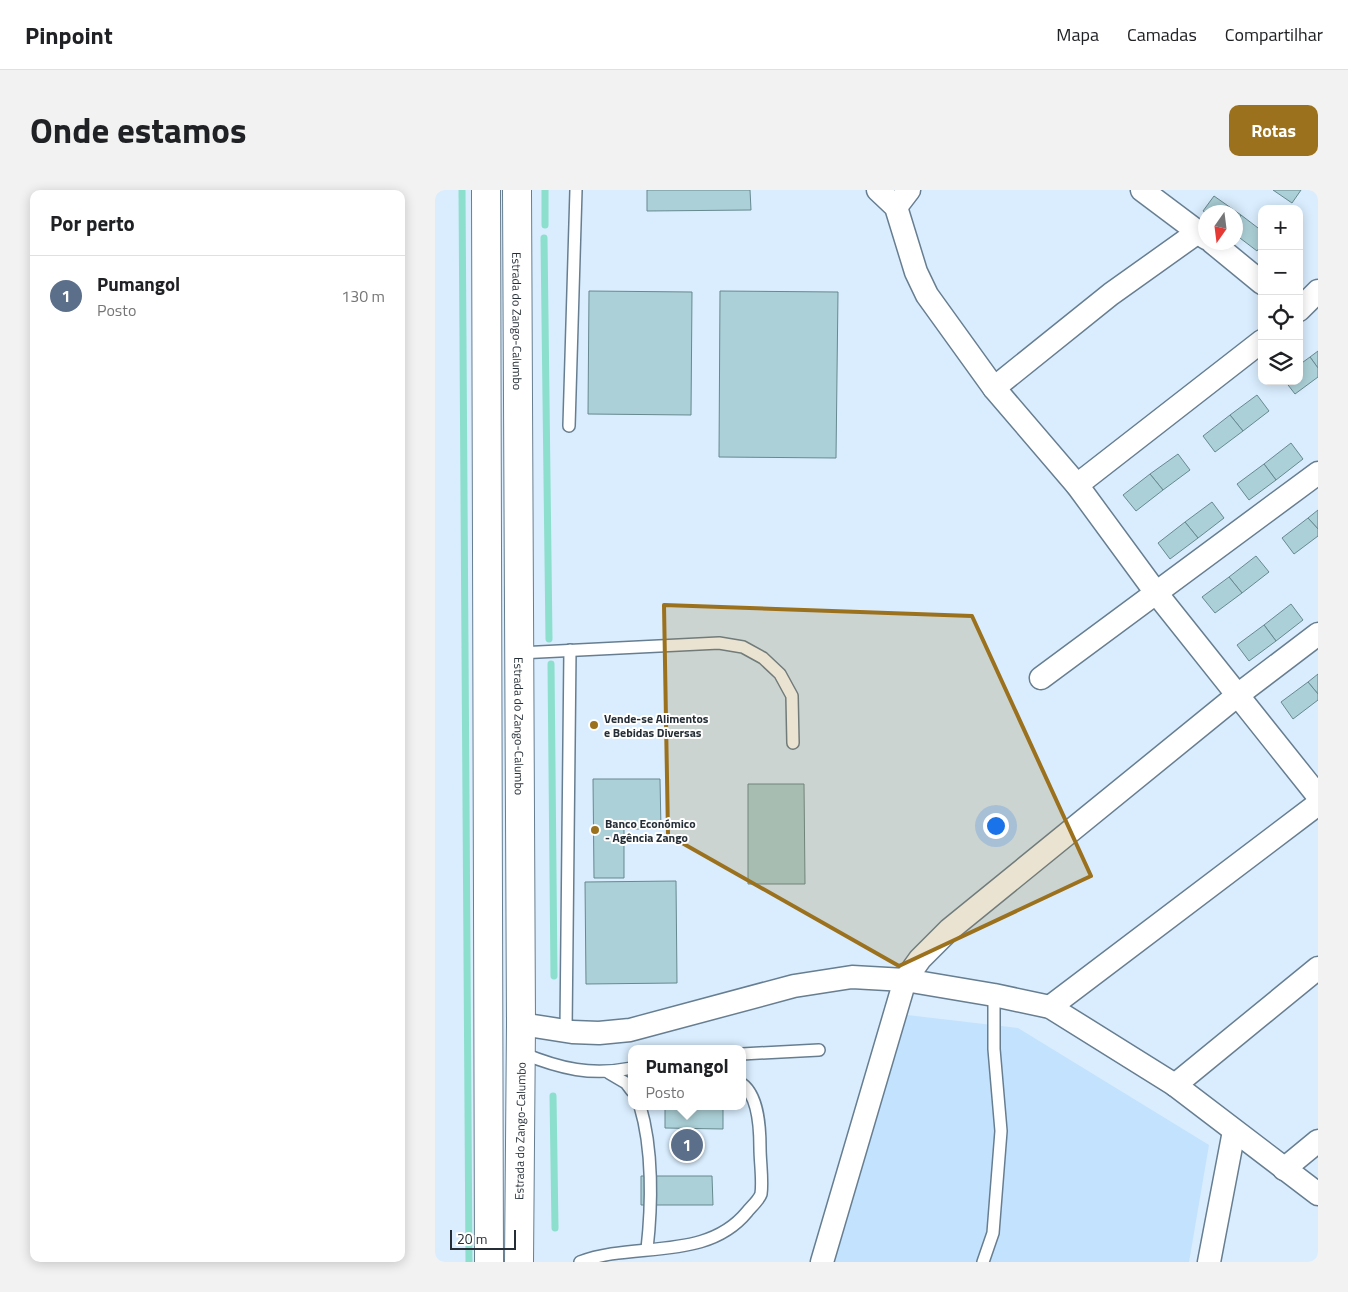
<!DOCTYPE html>
<html lang="pt">
<head>
<meta charset="utf-8">
<style>
	:root { --surface:#fff; --page:#f2f2f2; --text:#202124; --muted:#757577; --line:#e0e0e0; --accent:#9b711e }
	body { margin:0; font-family:"Titillium Web",sans-serif; background:var(--page); color:var(--text) }
	.controls { position:absolute; right:15px; top:15px; display:grid; overflow:hidden; border-radius:10px; box-shadow:0 2px 12px #0003 }
	.controls button { width:45px; height:45px; display:grid; place-items:center; padding:0; border:0; border-bottom:1px solid var(--line); background:var(--surface); color:var(--text); font:25px sans-serif }
	.compass { position:absolute; left:763px; top:15px; width:45px; height:45px; border-radius:50%; background:var(--surface); box-shadow:0 2px 12px #0003; rotate:194deg }
	.scale { position:absolute; left:15px; bottom:12px; width:66px; box-sizing:border-box; padding-left:5px; border:2px solid #252e36; border-top:0; font-size:14px; line-height:18px; white-space:nowrap; color:#252e36; -webkit-text-stroke:4px #fff; paint-order:stroke }
	.you { position:absolute; left:560px; top:635px; width:18px; height:18px; margin:-12px; border:4px solid #fff; border-radius:50%; background:#1a73e8; box-shadow:0 0 0 8px #1a73e833 }
	.badge { display:grid; place-items:center; width:32px; height:32px; border-radius:50%; background:var(--accent); color:#fff; font-size:16px; font-weight:700 }
	.pin { position:absolute; translate:-50% -50%; border:2px solid #fff; box-shadow:0 1px 5px #0006 }
	.popup { position:absolute; left:193px; top:855px; width:118px; height:65px; box-sizing:border-box; display:grid; place-content:center; border-radius:10px; background:var(--surface); filter:drop-shadow(0 1px 4px #0005); font-size:16px; white-space:nowrap; color:var(--muted) }
	.popup b { font-size:19px; color:var(--text) }
	.popup::after { content:''; position:absolute; left:50%; top:100%; margin-left:-10px; border:10px solid transparent; border-top-color:var(--surface) }
	.list { margin:0; padding:0; list-style:none }
	h2 { display:flex; justify-content:space-between; align-items:center; height:65px; margin:0; padding:0 20px; font-size:21px }
	h2 small { font-size:16px; font-weight:400; color:var(--muted) }
	.list li { display:grid; grid-template-columns:32px 1fr auto; gap:15px; align-items:center; box-sizing:border-box; height:80px; padding:0 20px; border-top:1px solid var(--line) }
	.list b { display:block; font-size:19px; white-space:nowrap }
	.list p { margin:0; font-size:16px; white-space:nowrap; color:var(--muted) }
	.list em { font-size:16px; font-style:normal; color:var(--muted) }
	.icon { flex:none; width:28px; height:28px; fill:none; stroke:currentColor; stroke-width:2; stroke-linecap:round; stroke-linejoin:round }
	.map { position:relative; flex:none; width:883px; height:1072px; overflow:hidden; border-radius:10px }
	header { display:flex; align-items:center; gap:30px; box-sizing:border-box; height:70px; padding:0 25px; background:var(--surface); border-bottom:1px solid var(--line) }
	header strong { font-size:24px }
	nav { display:flex; gap:28px; margin-inline-start:auto; font-size:18px }
	.intro { display:flex; align-items:center; justify-content:space-between; box-sizing:border-box; height:120px; padding:0 30px }
	h1 { margin:0; font-size:35px }
	.button { padding:12px 22px; border-radius:10px; background:var(--accent); color:#fff; font-size:18px; font-weight:700 }
	main { display:flex; gap:30px; padding:0 30px }
	aside { flex:1; background:var(--surface); border-radius:10px; box-shadow:0 2px 12px #0003 }
	.map>svg:first-child { display:block }
	.built { fill:#c3e2fd }
	.lines { fill:none; stroke-linecap:round; stroke-linejoin:round }
	.stream { stroke:#8cdfcc; stroke-width:7 }
	.building { fill:#acd0d7; stroke:#678990 }
	.service-casing { stroke:#677e91; stroke-width:14 }
	.minor-casing { stroke:#677e91; stroke-width:25 }
	.primary-casing { stroke:#677e91; stroke-width:30 }
	.service { stroke:#fff; stroke-width:11 }
	.minor { stroke:#fff; stroke-width:22 }
	.primary { stroke:#fff; stroke-width:28 }
	.marked { fill:#9b711e; fill-opacity:0.2; stroke:#9b711e; stroke-width:4; stroke-linejoin:round }
	.poi-dot { fill:#9b711e; stroke:#fff; stroke-width:2 }
	.labels { text-anchor:middle; dominant-baseline:central; stroke-width:4; stroke-linejoin:round; paint-order:stroke }
	.street-label { font-size:12px; fill:#252e36; stroke:#fff }
	.poi-label { font-size:12px; font-weight:bold; fill:#252e36; stroke:#fff; text-anchor:start }
</style>
</head>
<body>
<header>
<strong>Pinpoint</strong>
<nav><a>Mapa</a><a>Camadas</a><a>Compartilhar</a></nav>
</header>
<div class="intro"><h1>Onde estamos</h1><a class="button">Rotas</a></div>
<main>
<aside>
<h2>Por perto<small></small></h2>
<ul class="list">
<li><span class="badge" style="background:#5c6f8a">1</span><div><b>Pumangol</b><p>Posto</p></div><em>130 m</em></li>
</ul>
</aside>
<div class="map">
<svg width="883" height="1072" viewBox="0 0 883 1072">
	<rect width="100%" height="100%" fill="#d9edfe"/>
	<path class="built" d="M472 825 583 838 774 955 754 1072H398Z"/>
	<g class="lines">
		<g class="stream">
			<path d="M27 0 34 1072"/>
			<path d="M110 35V0"/>
			<path d="M109 48 114 449"/>
			<path d="M116 474 119 786"/>
			<path d="M118 906 120 1038"/>
		</g>
	</g>
	<g class="building">
		<path d="M212 0H315L316 20 212 21Z"/>
		<path d="M838 0H866L857 13Z"/>
		<path d="M779 6 806 25 801 33V22L771 23 768 21Z"/>
		<path d="M806 25 827 41V54L822 61 801 45V33Z"/>
		<path d="M154 101 257 102 256 225 153 224Z"/>
		<path d="M285 101 403 102 401 268 284 267Z"/>
		<path d="M883 161V178L875 167Z"/>
		<path d="M875 167 883 178V187L860 204 850 191H864V175Z"/>
		<path d="M822 205 834 221 808 241 795 225Z"/>
		<path d="M795 225 808 241 780 262 768 246Z"/>
		<path d="M856 253 868 269 841 290 829 274Z"/>
		<path d="M743 264 755 280 728 300 715 284Z"/>
		<path d="M829 274 841 290 814 310 802 294Z"/>
		<path d="M715 284 728 300 701 321 688 305Z"/>
		<path d="M777 312 789 328 763 348 750 332Z"/>
		<path d="M883 320V339L873 328Z"/>
		<path d="M873 328 883 339V346L859 364 847 348Z"/>
		<path d="M750 332 763 348 735 369 723 353Z"/>
		<path d="M821 366 834 382 807 403 794 387Z"/>
		<path d="M794 387 807 403 780 423 767 407Z"/>
		<path d="M856 414 868 430 841 451 829 435Z"/>
		<path d="M829 435 841 451 814 471 802 455Z"/>
		<path d="M883 484V504L873 492Z"/>
		<path d="M873 492 883 504V510L858 529 846 512Z"/>
		<path d="M158 589H225L226 639H189V688H159Z"/>
		<path d="M313 594H369L370 694H313Z"/>
		<path d="M241 691 242 793 151 794 150 692Z"/>
		<path d="M230 916H288V939L230 938Z"/>
		<path d="M206 986H277L278 1015H206Z"/>
	</g>
	<g class="lines">
		<defs>
			<g id="service">
				<path d="M134 236 141 0"/>
				<path d="M84 463 284 453 308 457 328 468 345 484 357 506 358 553"/>
				<path d="M131 840 135 460"/>
				<path d="M87 863C126 879 156 886 197 878"/>
				<path d="M307 864 384 860"/>
				<path d="M174 883 191 893 197 901"/>
				<path d="M205 916C218 959 217 1015 212 1059"/>
				<path d="M145 1072C199 1051 271 1072 312 1022 316 1017 324 1010 326 1004 328 990 325 972 325 958 325 940 324 906 307 894"/>
				<path d="M548 1072 558 1043 566 941 559 859V805"/>
			</g>
			<g id="minor">
				<path d="M443 0 461 17 481 82 492 105 559 198 642 295 722 404 883 606"/>
				<path d="M707 0 771 48"/>
				<path d="M461 17 474 0"/>
				<path d="M777 52 827 93"/>
				<path d="M864 120 883 101"/>
				<path d="M559 198 676 104 763 42"/>
				<path d="M642 295 827 151"/>
				<path d="M606 488 883 283"/>
				<path d="M615 817 883 614"/>
				<path d="M86 834 137 842 164 843 195 840 359 796 417 787 470 790 559 805 615 817 740 895 883 1004"/>
				<path d="M740 895 883 778"/>
				<path d="M849 979 883 951"/>
				<path d="M387 1072 470 790 485 769 514 740 804 504 883 444"/>
				<path d="M774 1072 799 941"/>
			</g>
			<g id="primary">
				<path d="M51 0 54 1072"/>
				<path id="s1" d="M82 0 86 834 84 1072"/>
			</g>
		</defs>
		<use href="#service" class="service-casing"/>
		<use href="#minor" class="minor-casing"/>
		<use href="#primary" class="primary-casing"/>
		<use href="#service" class="service"/>
		<use href="#minor" class="minor"/>
		<use href="#primary" class="primary"/>
	</g>
	<path class="marked" d="M229 415 537 426 656 686 464 776 233 645Z"/>
	<g class="poi-dot">
		<circle cx="159" cy="535" r="5"/>
		<circle cx="160" cy="640" r="5"/>
	</g>
	<g class="labels">
		<g class="street-label">
			<text stroke="none"><textPath href="#s1" startOffset="131">Estrada do Zango-Calumbo</textPath></text>
			<text stroke="none"><textPath href="#s1" startOffset="536">Estrada do Zango-Calumbo</textPath></text>
			<text transform="translate(85 941) rotate(-89)">Estrada do Zango-Calumbo</text>
		</g>
		<g class="poi-label">
			<text x="169" y="528">Vende-se Alimentos<tspan x="169" dy="14">e Bebidas Diversas</tspan></text>
			<text x="170" y="633">Banco Económico<tspan x="170" dy="14">- Agência Zango</tspan></text>
		</g>
	</g>
</svg>
<div class="controls">
<button>+</button>
<button>−</button>
<button><svg class="icon" aria-label="locate" viewBox="0 0 24 24"><circle cx="12" cy="12" r="6"/><path d="M12 2v4M12 18v4M2 12h4M18 12h4"/></svg></button>
<button><svg class="icon" aria-label="layers" viewBox="0 0 24 24"><path d="M12 4l9 5-9 5-9-5zM3 14l9 5 9-5"/></svg></button>
</div>
<svg class="compass" viewBox="-18 -18 36 36"><path d="M0-13l5 13h-10z" fill="#e53935"/><path d="M0 13l5-13h-10z" fill="#757577"/></svg>
<div class="scale">20 m</div>
<div class="you"></div>
<div class="pin badge" style="left:252px;top:955px;background:#5c6f8a">1</div>
<div class="popup"><b>Pumangol</b>Posto</div>
</div>
</main>
</body>
</html>
